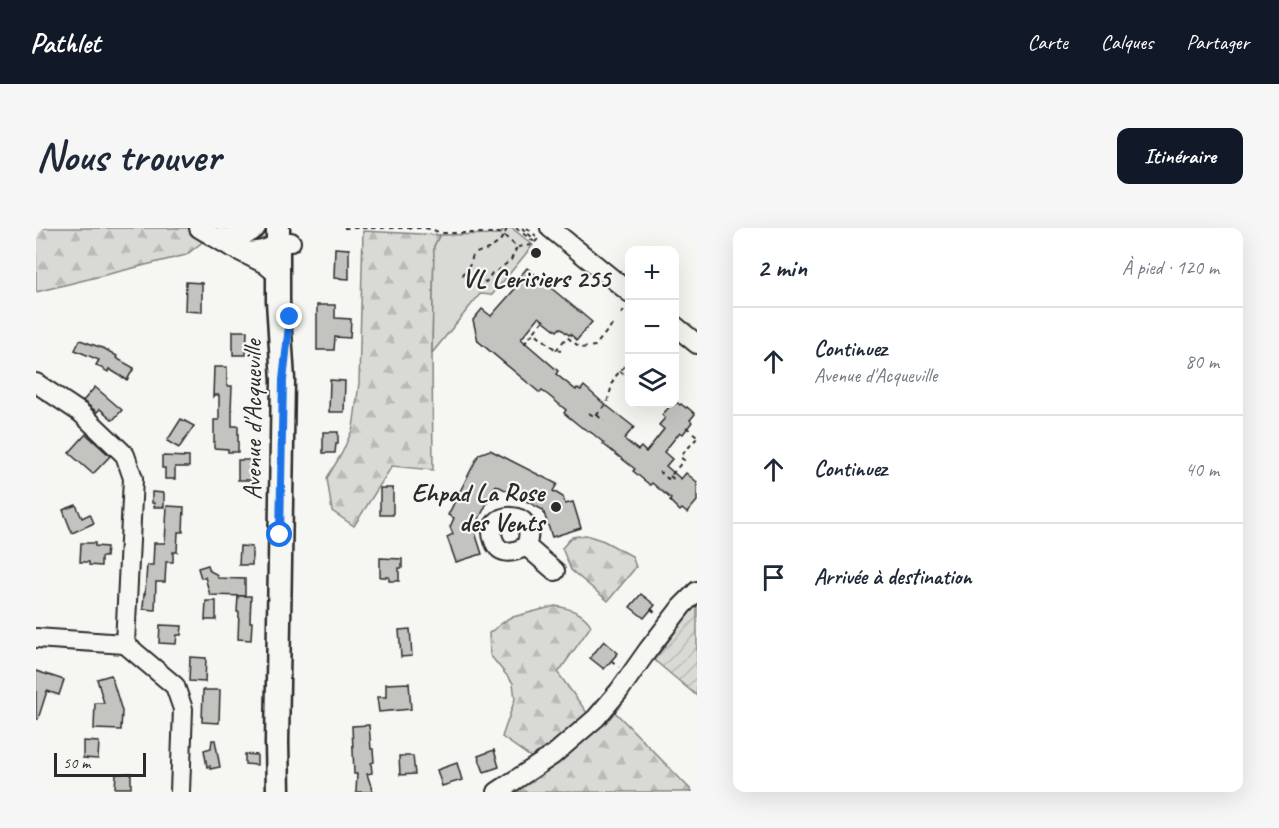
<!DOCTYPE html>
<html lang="fr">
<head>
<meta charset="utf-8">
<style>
	:root { --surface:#fff; --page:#f6f6f7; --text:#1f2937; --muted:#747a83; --line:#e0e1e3; --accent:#111827 }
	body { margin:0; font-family:Caveat,sans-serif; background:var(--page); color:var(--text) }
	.controls { position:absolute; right:18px; top:18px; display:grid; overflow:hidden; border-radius:12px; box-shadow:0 6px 24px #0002 }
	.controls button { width:54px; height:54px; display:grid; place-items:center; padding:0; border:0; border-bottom:2px solid var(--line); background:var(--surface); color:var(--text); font:30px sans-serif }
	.scale { position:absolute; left:18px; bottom:15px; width:92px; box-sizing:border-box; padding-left:6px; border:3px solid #2b2b2b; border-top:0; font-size:16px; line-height:21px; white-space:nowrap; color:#2b2b2b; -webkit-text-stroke:4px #f6f6f2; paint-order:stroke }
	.stop { position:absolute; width:18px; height:18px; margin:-14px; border:4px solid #1a73e8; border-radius:50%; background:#fff }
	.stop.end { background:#1a73e8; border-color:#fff; box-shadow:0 2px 6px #0008 }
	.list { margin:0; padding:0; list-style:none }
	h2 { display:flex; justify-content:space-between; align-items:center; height:78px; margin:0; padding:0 24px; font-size:26px }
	h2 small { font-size:20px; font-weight:400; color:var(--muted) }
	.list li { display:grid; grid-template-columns:39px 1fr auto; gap:18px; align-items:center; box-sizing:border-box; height:108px; padding:0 24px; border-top:2px solid var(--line) }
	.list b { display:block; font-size:22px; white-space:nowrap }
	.list p { margin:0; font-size:20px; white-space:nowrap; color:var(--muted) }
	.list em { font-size:20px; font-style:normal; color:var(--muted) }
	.icon { flex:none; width:33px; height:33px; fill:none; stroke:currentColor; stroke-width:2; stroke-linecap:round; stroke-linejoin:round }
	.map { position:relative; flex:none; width:661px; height:564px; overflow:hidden; border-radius:12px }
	header { display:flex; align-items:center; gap:36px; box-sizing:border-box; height:84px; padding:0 30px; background:var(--accent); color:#fff }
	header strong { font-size:28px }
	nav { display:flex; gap:33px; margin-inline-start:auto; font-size:21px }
	.intro { display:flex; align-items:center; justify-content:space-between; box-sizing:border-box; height:144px; padding:0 36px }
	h1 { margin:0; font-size:42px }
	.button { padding:15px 27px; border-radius:12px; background:var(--accent); color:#fff; font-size:21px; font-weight:700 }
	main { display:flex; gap:36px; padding:0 36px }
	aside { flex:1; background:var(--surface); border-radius:12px; box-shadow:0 6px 24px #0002 }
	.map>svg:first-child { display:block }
	.forest { fill:url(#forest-firs); stroke:#828280; stroke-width:1.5 }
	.park { fill:#d9d9d5; stroke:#828280; stroke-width:1.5 }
	.garden { fill:url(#garden-furrows); stroke:#828280; stroke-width:1.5 }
	.building { fill:#c3c3c0; stroke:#2b2b2b; stroke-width:1.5 }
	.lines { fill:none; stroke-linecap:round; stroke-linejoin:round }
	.minor-casing { stroke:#2b2b2b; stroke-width:22 }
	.major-casing { stroke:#2b2b2b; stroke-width:27 }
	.path { stroke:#2b2b2b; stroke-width:2; stroke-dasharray:4.5 4.5; stroke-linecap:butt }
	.minor { stroke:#f6f6f2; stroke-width:18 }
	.major { stroke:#f6f6f2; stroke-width:22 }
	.route { stroke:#1a73e8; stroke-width:8 }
	.poi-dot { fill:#2b2b2b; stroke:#f6f6f2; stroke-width:2 }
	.labels { text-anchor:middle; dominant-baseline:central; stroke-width:4.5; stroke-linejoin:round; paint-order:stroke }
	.poi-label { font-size:26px; font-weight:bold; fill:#2b2b2b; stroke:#f6f6f2 }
	.street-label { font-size:26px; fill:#2b2b2b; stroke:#f6f6f2 }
</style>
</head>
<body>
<header>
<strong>Pathlet</strong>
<nav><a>Carte</a><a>Calques</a><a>Partager</a></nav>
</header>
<div class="intro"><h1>Nous trouver</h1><a class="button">Itinéraire</a></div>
<main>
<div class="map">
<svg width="661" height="564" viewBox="0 0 661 564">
	<defs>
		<pattern id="forest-firs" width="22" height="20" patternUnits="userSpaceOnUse" patternTransform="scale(1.5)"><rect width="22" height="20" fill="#d9d9d5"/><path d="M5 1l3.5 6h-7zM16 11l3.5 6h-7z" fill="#babab7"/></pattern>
		<pattern id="garden-furrows" width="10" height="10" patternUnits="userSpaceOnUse" patternTransform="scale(1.5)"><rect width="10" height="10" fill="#d9d9d5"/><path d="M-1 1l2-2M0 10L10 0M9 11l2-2" fill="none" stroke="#babab7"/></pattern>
	</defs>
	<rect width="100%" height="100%" fill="#f6f6f2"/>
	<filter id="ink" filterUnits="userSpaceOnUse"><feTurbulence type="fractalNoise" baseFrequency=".0167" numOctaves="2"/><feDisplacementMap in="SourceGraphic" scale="12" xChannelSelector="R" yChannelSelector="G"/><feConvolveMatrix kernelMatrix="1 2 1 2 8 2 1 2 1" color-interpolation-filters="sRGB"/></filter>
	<g filter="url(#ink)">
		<g class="forest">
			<path d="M0 0H184L150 27 0 64Z"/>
			<path d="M327 3 404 7 398 18 396 125 397 242 356 238 318 298 296 283 291 250 306 225 317 200 323 155Z"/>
			<path d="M550 307 568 313 596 328 600 339 572 373 535 342 526 320 536 309Z"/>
			<path d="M519 378C532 380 549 385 555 398L522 445 552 486 496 530 466 509 479 471 477 455 454 427 453 405 473 390Z"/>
			<path d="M577 482 657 564H475Z"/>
		</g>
		<path class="park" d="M468 0H476L497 17 456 67 444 66 396 125 398 18 404 7 465 6Z"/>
		<path class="garden" d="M661 375V468L618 432Z"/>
		<g class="building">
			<path d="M299 20 313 21V51L298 50Z"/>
			<path d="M491 40 556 94 541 112 534 106 533 107 524 100 521 103 503 89 485 111 522 143 520 146 540 162 541 160 545 162 548 158 566 174 598 199 588 211 602 222 605 219 610 224 628 201 623 197 629 190 626 187 636 176H639V173L644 177 645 176 650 180 651 179 659 186 654 192 656 194 647 206 644 204 628 224 636 231 630 238 645 251 650 245 661 254V273L651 285 646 281 644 283 634 273 635 271 616 255 614 257 597 243 599 241 567 216 568 215 556 205 545 199 528 185 530 182 512 167 506 163 504 165 442 113 437 92 446 81 455 88 478 62 475 59Z"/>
			<path d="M150 54 166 55V84L149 83Z"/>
			<path d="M281 77H299V90L315 91 314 110 299 109 298 122H281Z"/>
			<path d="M197 103H211L210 127H197Z"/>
			<path d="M44 112 69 121 81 128 80 130 98 140 91 152 73 141 72 144 60 137 63 132 39 122Z"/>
			<path d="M178 139H191V158H196L195 182H196V198H202V224H192V221L178 220V192H183V167H179L177 169Z"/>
			<path d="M294 152 309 153 308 184H293Z"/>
			<path d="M59 159 86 182 77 192 64 181 61 184 47 173Z"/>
			<path d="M145 191 158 198 143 220 131 213Z"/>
			<path d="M287 204H302V216H300L299 225H287Z"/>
			<path d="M50 206 74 228 57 246 33 225Z"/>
			<path d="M454 222 521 256 517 263 527 269 529 276 537 274 545 300 516 309 507 282 460 257 438 301 446 326 420 334 411 309 417 306 414 299 418 290 412 287 443 226Z"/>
			<path d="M126 228 153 229V239H139V251H129V240H126Z"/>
			<rect x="202" y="232" width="16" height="20"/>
			<rect x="344" y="260" width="13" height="27"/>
			<path d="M116 264 128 265V279H118V275H116Z"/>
			<path d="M40 277 46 290 54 286 58 295 36 305 27 282Z"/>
			<path d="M131 278 148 279 147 304H142L141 324H137V334H130L129 354H120L119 382 107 381 108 366H109L111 337H117L118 315H129Z"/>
			<path d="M45 315H59V318L71 319 70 329H65V338L53 337V334H44Z"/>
			<path d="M204 318 216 319V337H203Z"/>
			<path d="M344 330 366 331V340H363V353H353V349H344Z"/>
			<path d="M172 337 174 343 180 346 182 350 209 351V368L174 367 169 349 165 350 162 340Z"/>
			<path d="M605 366 619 377 608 390 594 379Z"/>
			<path d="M202 368H215L214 394H216L215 412 202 411 203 384H201Z"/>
			<path d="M170 373H180V392H169Z"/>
			<path d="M124 397 146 398 145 407H141L140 416 123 415Z"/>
			<path d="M374 401 376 428 365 429 363 402Z"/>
			<path d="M568 413 582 425 568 441 554 430Z"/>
			<path d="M154 429 170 430 169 454 153 453Z"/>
			<path d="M0 443 28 452 23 467 11 463 2 491H0Z"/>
			<path d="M75 447 86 483 85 502 58 501 59 475H68L61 451Z"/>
			<path d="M373 455 375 481 343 484 341 469H350V456Z"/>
			<path d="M167 462H184L183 495 166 494Z"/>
			<path d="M333 497 335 521H337L338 534 335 535 336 545 331 546 337 564H320L321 546H318L316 498Z"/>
			<path d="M176 512H179L184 539 174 541V538L171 539 168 522 175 520Z"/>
			<path d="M47 513 63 514 62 531 47 530Z"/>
			<path d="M458 522 463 539 448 544 442 528Z"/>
			<path d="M209 526 221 527V537L209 536Z"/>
			<path d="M363 528H377L379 546 364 547Z"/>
			<path d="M421 535 426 552 406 558 401 542Z"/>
			<path d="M95 545V560H79L80 546Z"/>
		</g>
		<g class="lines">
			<defs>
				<g id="minor">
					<path d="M163 0 195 19 229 36 241 46"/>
					<path d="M514 0 594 65"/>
					<path d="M180 9C195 10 209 11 220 0"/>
					<path d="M206 24C219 24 232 23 242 14H255"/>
					<path d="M638 97 661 116"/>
					<path d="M0 155 45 185 89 227 97 250 89 416 139 458 147 481 144 564"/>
					<path d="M490 318C478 325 464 328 458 313 445 282 505 278 490 318L519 343"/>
					<path d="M0 410 89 416"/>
					<path d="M461 564 517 527 560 490 583 463 612 422 646 378 661 363"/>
				</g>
				<path id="major" d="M242 564 241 515 247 152 242 73V0"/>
			</defs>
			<use href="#minor" class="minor-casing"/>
			<use href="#major" class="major-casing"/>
			<g class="path">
				<path d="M308 0H389C396 1 401 4 408 5H465L481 19 475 32 461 43 456 45 450 54 443 51H431L427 47C429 42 433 39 435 35 437 30 434 30 439 26 443 23 448 23 452 21 462 17 468 9 471 0"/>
				<path d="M480 0 497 13 498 11 486 0"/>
				<path d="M491 0 500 8"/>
				<path d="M482 19 496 17 503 10"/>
				<path d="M585 86 591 79"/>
				<path d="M507 93 498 104 520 122 525 123"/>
				<path d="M488 116 498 104"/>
				<path d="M520 122 531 109 545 120 559 118 579 93"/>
				<path d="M584 143 594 151"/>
				<path d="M553 185 559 189 571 175 578 150 594 132"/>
				<path d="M561 187 568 193"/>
				<path d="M650 199 661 208"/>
				<path d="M623 243 632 251 648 232 644 229 661 210"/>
				<path d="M634 248 640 253"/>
				<path d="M615 381 621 386"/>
				<path d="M576 433 583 439"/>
			</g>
			<use href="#minor" class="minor"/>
			<use href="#major" class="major"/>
		</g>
	</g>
	<g class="lines" filter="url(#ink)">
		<path class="route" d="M244 307 247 152 254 89"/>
	</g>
	<g class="poi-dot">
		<circle cx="500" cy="25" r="6"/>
		<circle cx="520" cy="279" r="6"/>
	</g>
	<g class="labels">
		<g class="poi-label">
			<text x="500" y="50">VL Cerisiers 255</text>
			<text x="508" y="264" text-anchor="end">Ehpad La Rose<tspan x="508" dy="30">des Vents</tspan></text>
		</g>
		<g class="street-label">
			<text transform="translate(216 192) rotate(-90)">Avenue d'Acqueville</text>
		</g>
	</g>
</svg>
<div class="controls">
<button>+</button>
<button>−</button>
<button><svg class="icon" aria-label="layers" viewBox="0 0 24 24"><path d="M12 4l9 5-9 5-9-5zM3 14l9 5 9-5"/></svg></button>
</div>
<div class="scale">50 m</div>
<div class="stop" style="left:244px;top:307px"></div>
<div class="stop end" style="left:254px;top:89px"></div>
</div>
<aside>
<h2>2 min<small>À pied · 120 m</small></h2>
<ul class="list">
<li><svg class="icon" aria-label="ahead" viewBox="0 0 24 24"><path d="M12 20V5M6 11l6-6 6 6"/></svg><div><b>Continuez</b><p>Avenue d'Acqueville</p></div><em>80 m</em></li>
<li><svg class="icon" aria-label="ahead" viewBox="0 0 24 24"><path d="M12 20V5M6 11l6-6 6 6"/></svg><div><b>Continuez</b></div><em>40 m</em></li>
<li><svg class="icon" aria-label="arrive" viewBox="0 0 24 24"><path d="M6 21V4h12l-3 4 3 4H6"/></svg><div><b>Arrivée à destination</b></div></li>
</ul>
</aside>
</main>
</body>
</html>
